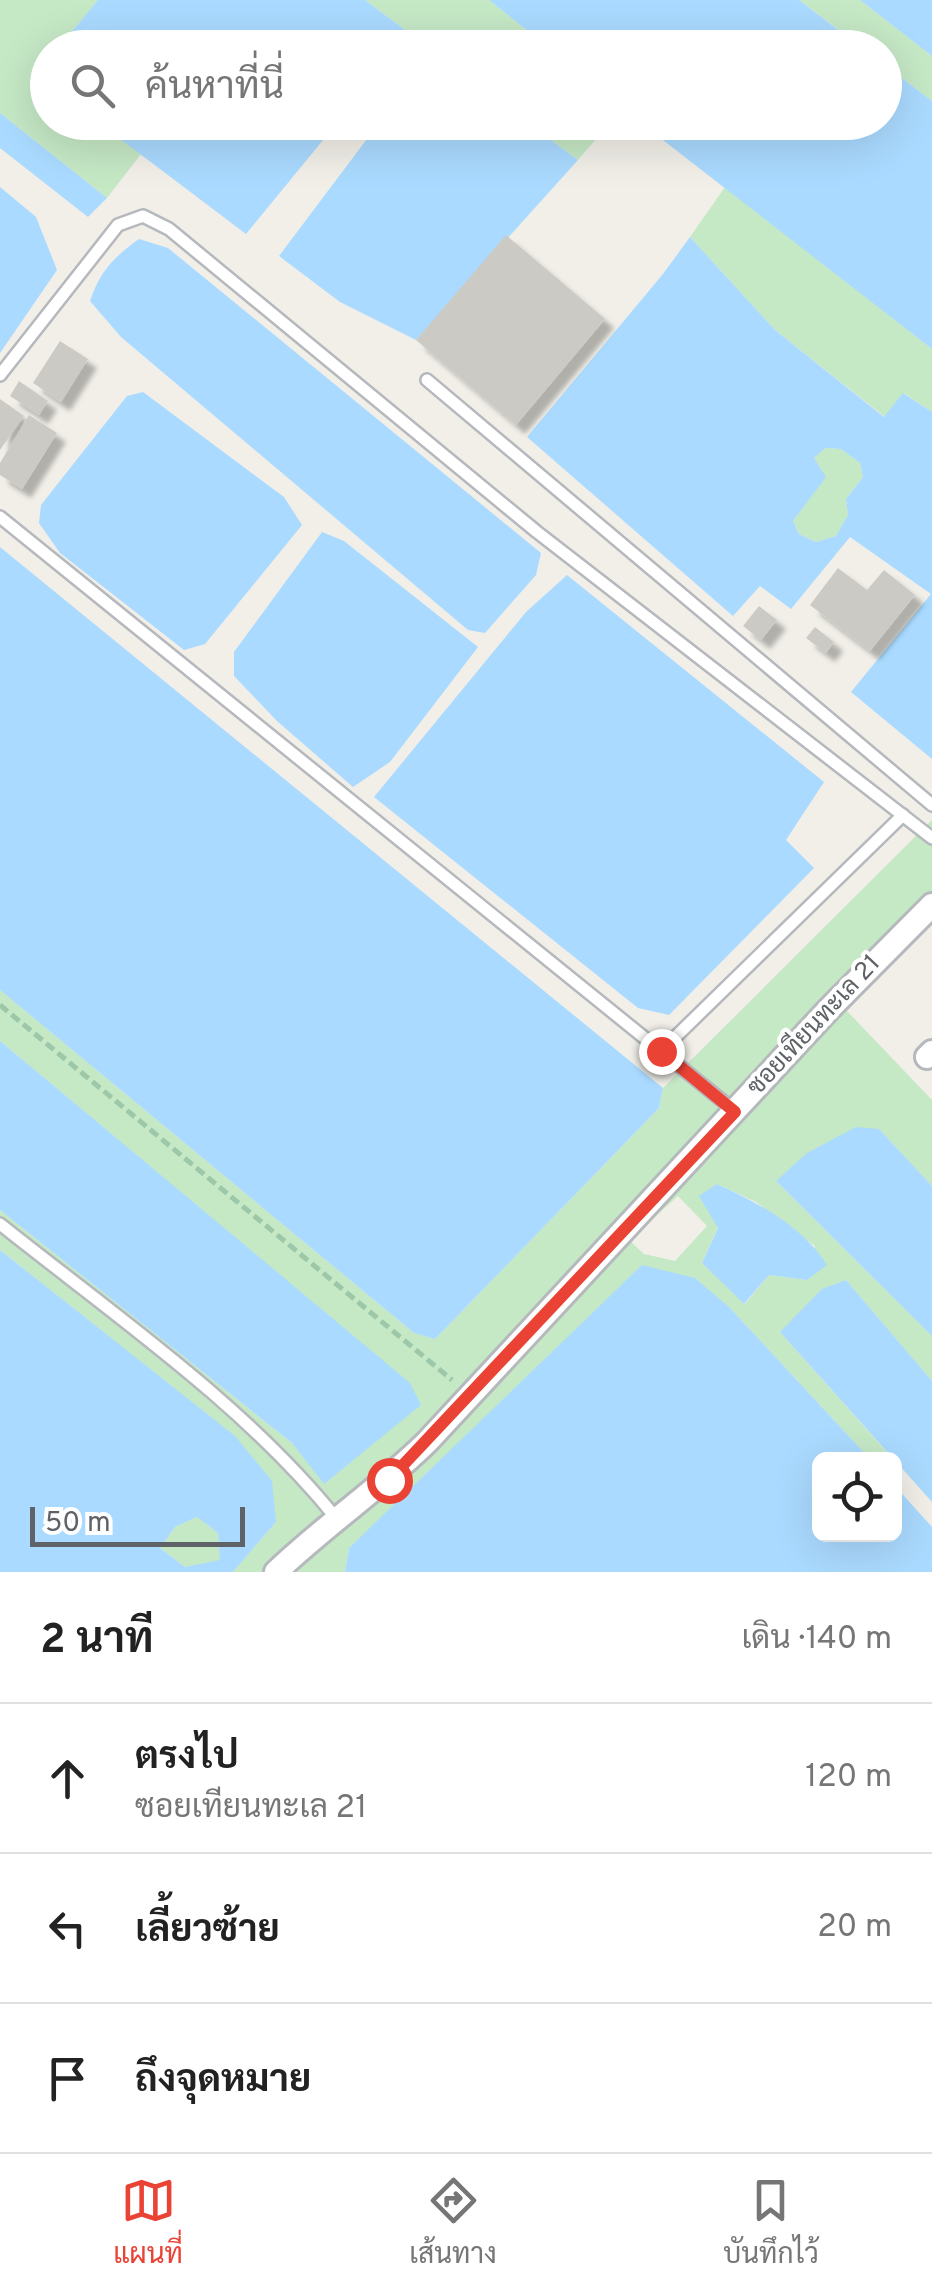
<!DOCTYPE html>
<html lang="th">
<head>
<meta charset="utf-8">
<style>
	:root { --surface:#fff; --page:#f6f6f6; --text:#222; --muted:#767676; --line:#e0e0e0; --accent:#ea4335 }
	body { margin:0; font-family:Overpass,Sarabun,sans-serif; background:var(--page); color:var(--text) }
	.controls { position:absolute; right:30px; bottom:30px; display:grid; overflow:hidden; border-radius:15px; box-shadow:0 10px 40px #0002 }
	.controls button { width:90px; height:90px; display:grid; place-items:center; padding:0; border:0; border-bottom:2px solid var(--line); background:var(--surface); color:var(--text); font:50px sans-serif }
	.scale { position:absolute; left:30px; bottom:25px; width:215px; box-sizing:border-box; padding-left:10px; border:5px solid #5f6368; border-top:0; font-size:28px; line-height:35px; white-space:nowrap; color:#5f6368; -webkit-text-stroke:8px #fff; paint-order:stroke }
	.stop { position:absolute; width:30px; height:30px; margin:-22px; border:8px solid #ea4335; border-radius:50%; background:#fff }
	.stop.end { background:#ea4335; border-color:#fff; box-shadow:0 2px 10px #0008 }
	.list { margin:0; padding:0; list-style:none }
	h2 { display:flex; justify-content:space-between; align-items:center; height:130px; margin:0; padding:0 40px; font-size:42px }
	h2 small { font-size:32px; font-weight:400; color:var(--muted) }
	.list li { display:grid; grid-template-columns:65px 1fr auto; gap:30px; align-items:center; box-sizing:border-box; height:150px; padding:0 40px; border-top:2px solid var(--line) }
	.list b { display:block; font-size:38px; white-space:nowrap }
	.list p { margin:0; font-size:32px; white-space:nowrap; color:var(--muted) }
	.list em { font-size:32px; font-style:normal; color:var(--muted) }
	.icon { flex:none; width:55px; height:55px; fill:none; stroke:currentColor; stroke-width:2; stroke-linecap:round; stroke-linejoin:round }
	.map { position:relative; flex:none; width:932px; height:1572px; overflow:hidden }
	.search { position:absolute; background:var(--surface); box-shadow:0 10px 40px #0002; left:30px; right:30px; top:30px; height:110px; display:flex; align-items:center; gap:25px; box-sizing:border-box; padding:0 35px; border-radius:55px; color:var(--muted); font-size:38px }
	.sheet { height:580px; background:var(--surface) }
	nav { display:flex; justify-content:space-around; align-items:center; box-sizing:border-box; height:140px; border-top:2px solid var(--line); background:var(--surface); font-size:28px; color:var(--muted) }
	nav a { display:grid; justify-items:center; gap:5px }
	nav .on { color:var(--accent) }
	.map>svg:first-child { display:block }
	.green { fill:#c5e8c5; fill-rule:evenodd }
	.water { fill:#aadaff; fill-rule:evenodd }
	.building { fill:#cccac5; filter:url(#shadow) }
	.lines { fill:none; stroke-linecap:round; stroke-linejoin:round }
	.lane-casing { stroke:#b5b8bc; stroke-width:16 }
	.street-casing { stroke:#b5b8bc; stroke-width:28 }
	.path { stroke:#9cc7a9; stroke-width:5; stroke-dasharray:10 5; stroke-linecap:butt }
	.lane { stroke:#fff; stroke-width:11 }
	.street { stroke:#fff; stroke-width:22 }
	.route { stroke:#ea4335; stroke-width:12 }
	.labels { text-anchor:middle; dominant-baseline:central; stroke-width:8; stroke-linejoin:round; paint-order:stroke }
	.street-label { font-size:25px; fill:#5f6368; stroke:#fff }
</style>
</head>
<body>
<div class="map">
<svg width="932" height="1572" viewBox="0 0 932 1572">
	<defs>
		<filter id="shadow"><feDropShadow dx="9" dy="9" stdDeviation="2.5" flood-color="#0004"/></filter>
	</defs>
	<rect width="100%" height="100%" fill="#f1efe8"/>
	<g class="green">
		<path d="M0 0H98L59 47 48 48 47 61 35 76 47 85 48 122 99 123 141 154 107 198 0 113Z"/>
		<path d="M365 0H489L548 47H428Z"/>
		<path d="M799 0H860L932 56V101L885 65 884 48 862 47Z"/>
		<path d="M528 123H610L578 160Z"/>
		<path d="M725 187 932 349V412L904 393 885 417 775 330 690 237Z"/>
		<path d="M824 448 841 449 860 463 863 477 846 499 848 515 836 536 816 542 799 534 793 521 825 477 814 458Z"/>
		<path d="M932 820V921L847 1011 932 1100V1186L879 1129 776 1181 932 1336V1381L846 1280 780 1332 893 1459H870L730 1308 391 1509 349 1548 345 1572H233L276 1522 234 1436 0 1250V1210L292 1443 324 1483 410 1384 0 1041V990L414 1333 435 1339 659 1108 663 1088ZM717 1184 756 1202 815 1246 807 1280 769 1275 745 1304 702 1263 718 1227ZM678 1196 707 1226 675 1261 644 1254 629 1240Z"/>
		<path d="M197 1517 218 1533 221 1561 185 1567 160 1548 175 1527Z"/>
	</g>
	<g class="water">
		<path d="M98 0H365L428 47H59Z"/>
		<path d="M489 0H799L861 47H548Z"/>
		<path d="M860 0H932V56Z"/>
		<path d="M885 65 932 101V349L641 123 884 122Z"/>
		<path d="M0 113 107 198 88 217 0 148Z"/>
		<path d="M99 123H337L246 234Z"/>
		<path d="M379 123H528L578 160 416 340 340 302 279 256Z"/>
		<path d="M0 187 36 217 57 270 0 353Z"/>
		<path d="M690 237 775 330 884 417 903 393 932 412V759L851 692 931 594 850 537 791 609 760 586 733 616 527 437 663 274ZM825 448 841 449 860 463 863 477 846 499 848 515 836 536 816 542 799 534 793 521 826 477 814 458Z"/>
		<path d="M139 239 168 248 541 553 536 575 485 633 468 630 121 337 90 301C100 271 114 257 139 239Z"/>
		<path d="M143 392 284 497 302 525 205 644 184 650 60 553 39 523 41 505 127 396Z"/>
		<path d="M322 532 344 541 478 647 390 762 353 787 277 721 234 676V652Z"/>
		<path d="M0 547 663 1088 659 1108 435 1339 414 1333 0 990Z"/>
		<path d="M567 575 824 782 786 840 814 868 669 1015 638 1008 374 797 526 612Z"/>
		<path d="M0 1041 410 1383 421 1405 324 1484 292 1443 0 1210Z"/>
		<path d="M856 1127 879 1129 932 1186V1336L776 1181 807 1153Z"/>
		<path d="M717 1184C758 1203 803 1226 827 1265L807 1280 769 1275 744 1304 702 1263 718 1228 699 1196Z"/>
		<path d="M0 1250 235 1436 272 1481 276 1522 233 1572H0ZM197 1517 218 1533 220 1560 185 1567 160 1548 175 1527Z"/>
		<path d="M642 1265 695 1278 730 1308 870 1459 820 1460V1534H894L895 1486 932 1527V1572H345L349 1548Z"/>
		<path d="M846 1280 932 1381V1502L780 1332 822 1289Z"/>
	</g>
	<g class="building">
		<path d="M506 235 605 319 516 425 416 340Z"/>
		<path d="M60 341 88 359 61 402 33 383Z"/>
		<path d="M19 381 48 401 39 415 10 396Z"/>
		<path d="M0 399 24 416 0 450Z"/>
		<path d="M29 415 57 433 22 489 0 475V463Z"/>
		<path d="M838 568 867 590 884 570 915 595 870 651 810 605Z"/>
		<path d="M759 606 777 620 761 640 743 626Z"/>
		<path d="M815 627 834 642 826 653 806 638Z"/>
	</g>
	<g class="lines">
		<defs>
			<g id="lane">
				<path d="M0 375 118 225 143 216 169 229 537 532 932 838"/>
				<path d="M427 380 932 805"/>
				<path d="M0 517 735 1111"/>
				<path d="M661 1051 903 815"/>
				<path d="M0 1224C114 1315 245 1405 336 1518"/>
			</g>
			<g id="street">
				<path d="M927 1057 932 1052"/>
				<path d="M276 1572C324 1526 379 1489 427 1442L829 1009 932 905"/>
			</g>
		</defs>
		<use href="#lane" class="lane-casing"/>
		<use href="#street" class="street-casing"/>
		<path class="path" d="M0 1005 452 1380"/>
		<use href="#lane" class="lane"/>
		<use href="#street" class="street"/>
	</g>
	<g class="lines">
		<path class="route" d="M389 1480 735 1112 661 1051"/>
	</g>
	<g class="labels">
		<g class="street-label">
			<text transform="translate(815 1026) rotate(-47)">ซอยเทียนทะเล 21</text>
		</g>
	</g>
</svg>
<div class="controls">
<button><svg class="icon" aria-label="locate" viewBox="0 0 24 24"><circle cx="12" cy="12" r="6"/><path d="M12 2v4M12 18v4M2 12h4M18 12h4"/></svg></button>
</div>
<div class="scale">50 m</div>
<div class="stop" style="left:389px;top:1480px"></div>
<div class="stop end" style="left:661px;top:1051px"></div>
<div class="search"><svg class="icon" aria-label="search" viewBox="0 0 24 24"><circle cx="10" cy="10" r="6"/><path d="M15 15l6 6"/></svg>ค้นหาที่นี่</div>
</div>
<section class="sheet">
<h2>2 นาที<small>เดิน · 140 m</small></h2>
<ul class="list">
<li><svg class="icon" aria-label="ahead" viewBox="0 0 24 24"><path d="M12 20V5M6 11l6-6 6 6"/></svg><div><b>ตรงไป</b><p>ซอยเทียนทะเล 21</p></div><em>120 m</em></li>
<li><svg class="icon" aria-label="left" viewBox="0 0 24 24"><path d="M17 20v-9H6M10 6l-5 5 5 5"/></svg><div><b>เลี้ยวซ้าย</b></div><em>20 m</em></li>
<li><svg class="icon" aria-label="arrive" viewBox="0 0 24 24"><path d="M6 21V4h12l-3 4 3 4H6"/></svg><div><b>ถึงจุดหมาย</b></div></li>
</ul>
</section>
<nav>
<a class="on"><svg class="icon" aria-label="map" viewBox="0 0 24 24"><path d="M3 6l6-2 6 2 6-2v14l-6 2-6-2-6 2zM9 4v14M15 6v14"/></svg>แผนที่</a>
<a><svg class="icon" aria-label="directions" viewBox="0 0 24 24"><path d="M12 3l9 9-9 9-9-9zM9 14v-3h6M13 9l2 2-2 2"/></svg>เส้นทาง</a>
<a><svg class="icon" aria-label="saved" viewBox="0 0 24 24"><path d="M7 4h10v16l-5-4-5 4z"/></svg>บันทึกไว้</a>
</nav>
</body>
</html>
